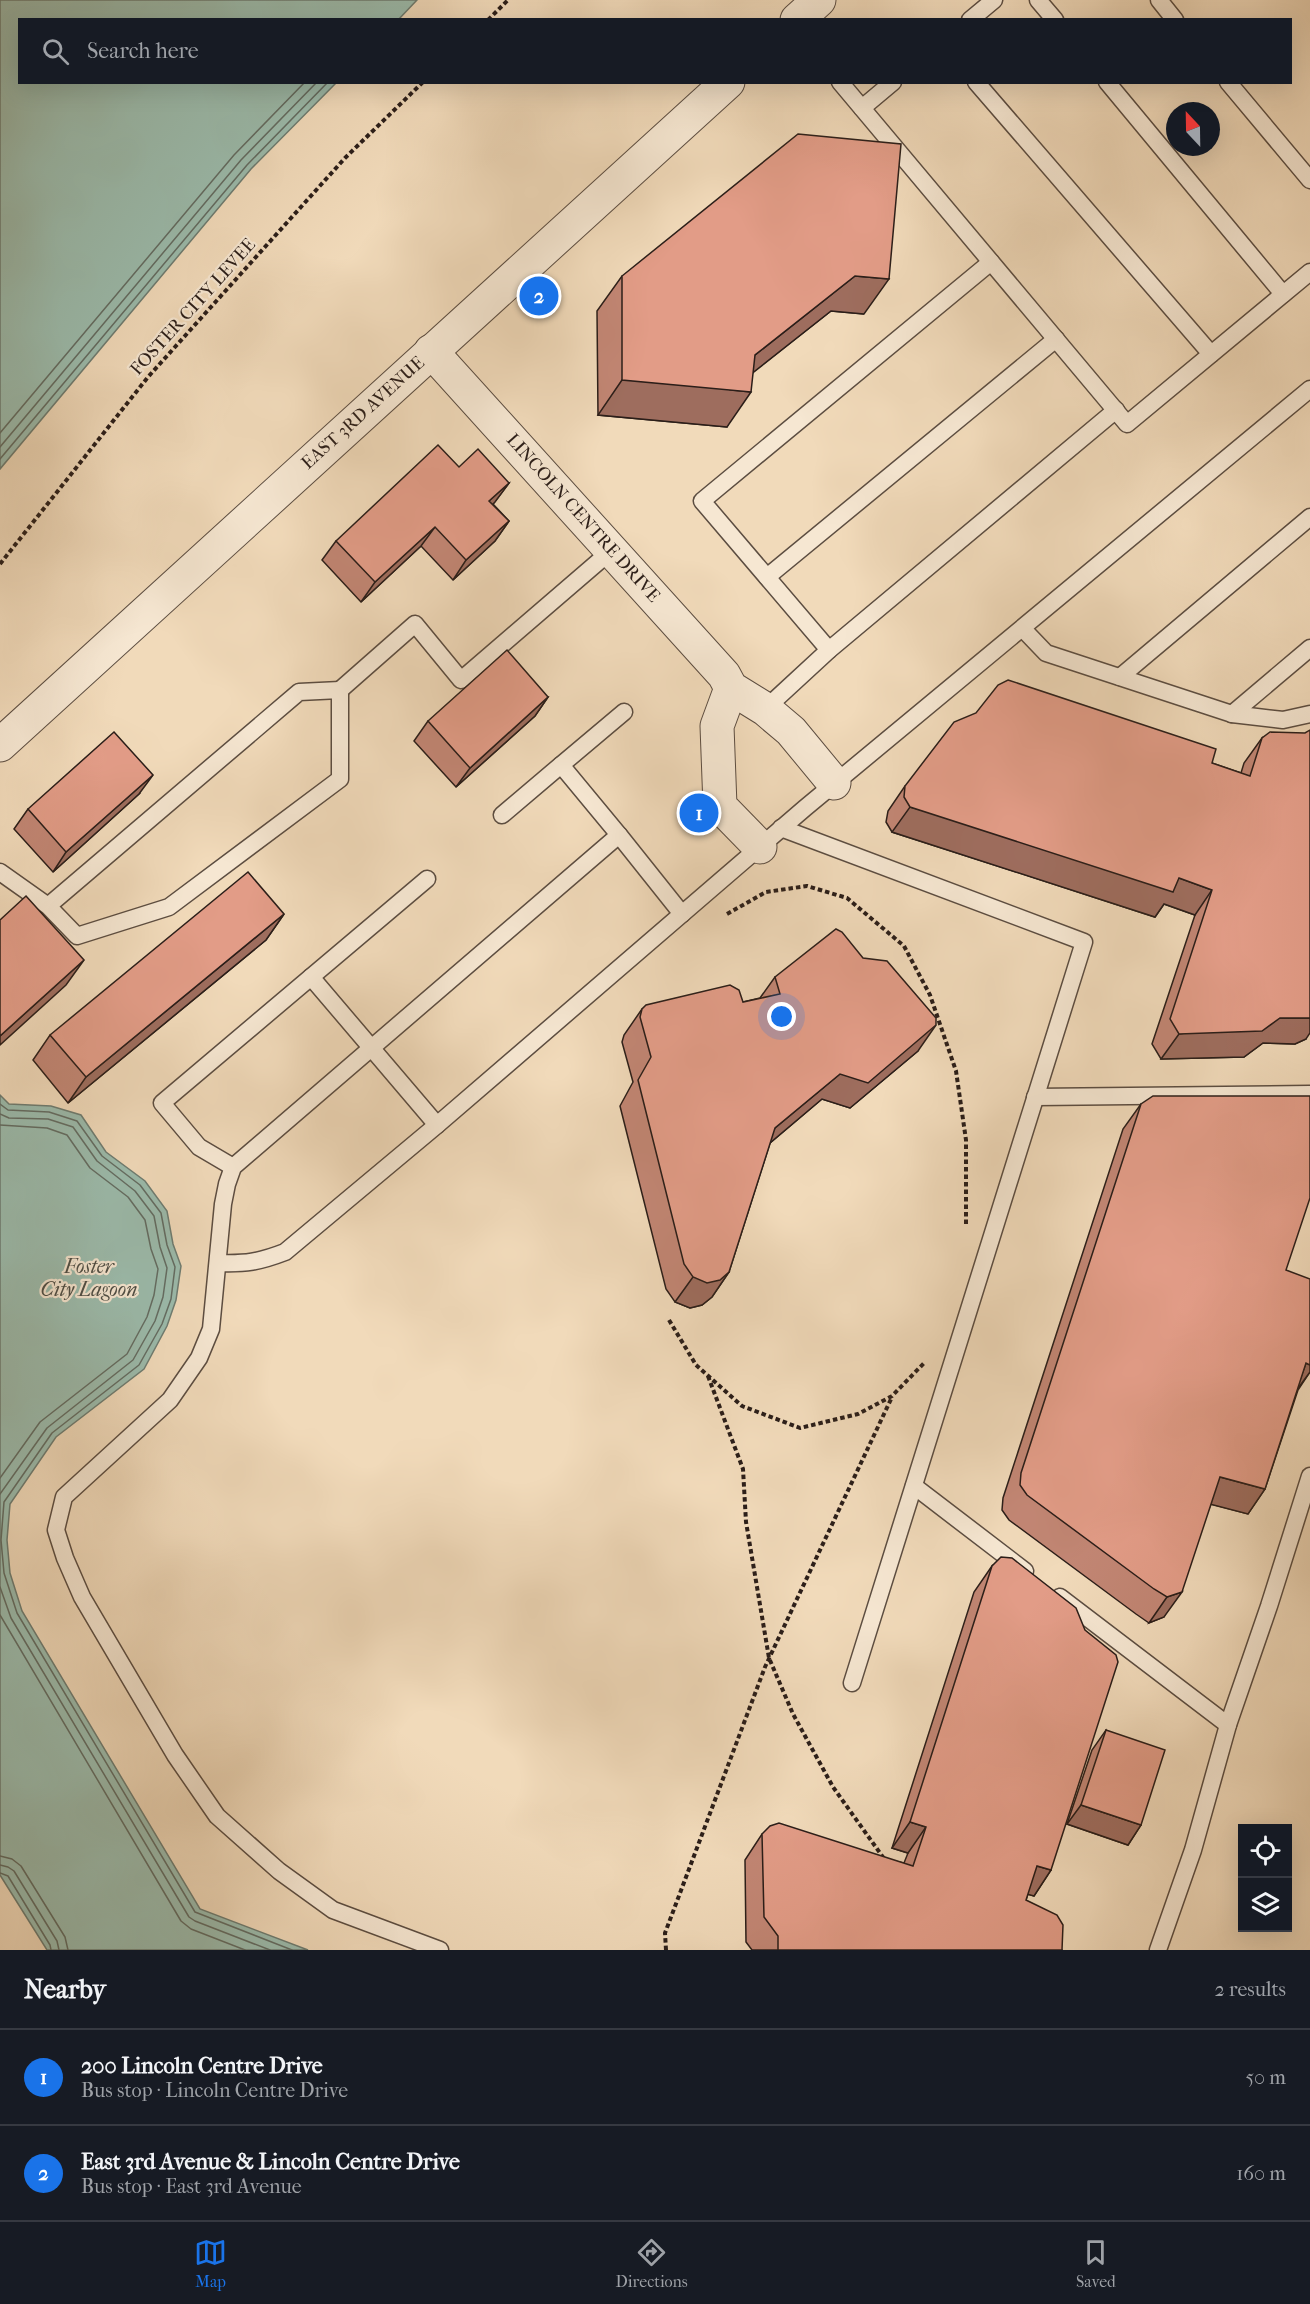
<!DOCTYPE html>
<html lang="en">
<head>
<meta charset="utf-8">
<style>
	:root { --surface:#171b24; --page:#242831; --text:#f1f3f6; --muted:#9ea1a6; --line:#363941; --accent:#1a73e8 }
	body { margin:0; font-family:"IM FELL French Canon",serif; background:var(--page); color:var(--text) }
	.controls { position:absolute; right:18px; bottom:18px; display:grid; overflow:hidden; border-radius:0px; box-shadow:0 6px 24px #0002 }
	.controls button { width:54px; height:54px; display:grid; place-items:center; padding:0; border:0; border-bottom:2px solid var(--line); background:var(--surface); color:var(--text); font:30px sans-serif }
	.compass { position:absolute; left:1166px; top:102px; width:54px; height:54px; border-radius:50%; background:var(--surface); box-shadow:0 6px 24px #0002; rotate:338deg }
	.you { position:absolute; left:782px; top:1017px; width:21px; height:21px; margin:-15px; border:4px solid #fff; border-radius:50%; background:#1a73e8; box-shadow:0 0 0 9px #1a73e833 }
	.badge { display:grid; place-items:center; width:39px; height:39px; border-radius:50%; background:var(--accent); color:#fff; font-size:20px; font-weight:700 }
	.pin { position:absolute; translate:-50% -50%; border:3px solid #fff; box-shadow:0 2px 6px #0006 }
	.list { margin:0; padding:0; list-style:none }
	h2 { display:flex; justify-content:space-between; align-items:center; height:78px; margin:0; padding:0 24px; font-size:26px }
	h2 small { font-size:20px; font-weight:400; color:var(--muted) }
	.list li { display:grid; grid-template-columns:39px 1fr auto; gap:18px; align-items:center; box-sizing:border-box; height:96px; padding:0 24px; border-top:2px solid var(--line) }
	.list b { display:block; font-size:22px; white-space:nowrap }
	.list p { margin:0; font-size:20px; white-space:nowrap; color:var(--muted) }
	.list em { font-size:20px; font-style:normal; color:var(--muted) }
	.icon { flex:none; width:33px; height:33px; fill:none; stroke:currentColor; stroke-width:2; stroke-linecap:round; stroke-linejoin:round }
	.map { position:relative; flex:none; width:1310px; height:1950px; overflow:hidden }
	.search { position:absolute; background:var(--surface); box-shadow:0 6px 24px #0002; left:18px; right:18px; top:18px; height:66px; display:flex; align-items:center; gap:15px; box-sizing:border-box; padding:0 21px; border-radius:0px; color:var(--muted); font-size:22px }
	.sheet { height:270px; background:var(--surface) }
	nav { display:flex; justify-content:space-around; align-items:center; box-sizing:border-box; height:84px; border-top:2px solid var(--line); background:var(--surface); font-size:16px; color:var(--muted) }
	nav a { display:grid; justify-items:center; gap:3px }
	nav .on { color:var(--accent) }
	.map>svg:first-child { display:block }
	.water { fill:#9bbbac; stroke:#6e7c71; stroke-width:1.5 }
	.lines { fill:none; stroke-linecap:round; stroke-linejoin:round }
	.shore { stroke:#636c62; stroke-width:1.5 }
	.lane-casing { stroke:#5c4d41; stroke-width:19 }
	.street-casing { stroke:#5c4d41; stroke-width:35 }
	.path { stroke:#2b1e19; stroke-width:4; stroke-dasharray:4.5 3; stroke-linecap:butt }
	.lane { stroke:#f6e7d2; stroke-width:16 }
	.street { stroke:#f6e7d2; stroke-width:33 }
	.wall { fill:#c28674; stroke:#2b1e19; stroke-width:1.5 }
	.shaded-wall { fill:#9e6d5e; stroke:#2b1e19; stroke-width:1.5 }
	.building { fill:#e29c87; stroke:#2b1e19; stroke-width:1.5 }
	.labels { text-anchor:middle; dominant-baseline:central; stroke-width:4.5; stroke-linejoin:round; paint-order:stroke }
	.street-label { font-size:18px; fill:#2b1e19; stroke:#f6e7d2 }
	.water-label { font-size:20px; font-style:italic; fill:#4d4d45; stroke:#f6e7d2 }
</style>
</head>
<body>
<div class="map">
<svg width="1310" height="1950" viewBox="0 0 1310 1950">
	<rect width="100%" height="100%" fill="#f1daba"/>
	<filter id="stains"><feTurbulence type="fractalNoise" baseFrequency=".00333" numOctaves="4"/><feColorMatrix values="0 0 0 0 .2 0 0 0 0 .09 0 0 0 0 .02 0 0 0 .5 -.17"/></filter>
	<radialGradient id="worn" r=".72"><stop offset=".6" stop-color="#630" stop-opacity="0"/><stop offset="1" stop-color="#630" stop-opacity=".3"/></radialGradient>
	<g class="water">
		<path d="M0 0H417L398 20H20V82L336 83 251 169 0 469Z"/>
		<path d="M0 1095 9 1104 51 1106 81 1115 106 1152 145 1181 167 1211 173 1244 181 1266 176 1300 167 1326 144 1369 56 1437 10 1504 7 1540 10 1573 22 1611 200 1909 308 1950H47L0 1875Z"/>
	</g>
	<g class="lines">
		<g class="shore">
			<path d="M0 433 234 155 305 82"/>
			<path d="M0 447 241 160 317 82"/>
			<path d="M0 459 247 165 328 82"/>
			<path d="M0 1104 8 1110 49 1112 77 1121 102 1156 140 1185 161 1213 167 1245 175 1267 171 1299 162 1324 139 1365 52 1433 4 1502 1 1540 4 1573 17 1613 195 1912 292 1950"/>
			<path d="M0 1114 9 1118 48 1119 73 1127 97 1161 135 1191 154 1216 160 1247 167 1268 163 1297 155 1321 133 1360 47 1428 0 1494"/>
			<path d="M0 1125 47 1128 67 1135 90 1168 128 1197 145 1220 151 1249 158 1269 154 1295 147 1317 127 1354 40 1422 0 1478"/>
			<path d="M0 1587 11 1618 189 1917 195 1921 270 1950"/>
			<path d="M0 1615 181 1921 191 1929 245 1950"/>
			<path d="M0 1856 12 1859 21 1866 65 1937 68 1950"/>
			<path d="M0 1865 8 1867 14 1871 57 1941 59 1950"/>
			<path d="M0 1873 8 1876 50 1945 51 1950"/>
		</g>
		<defs>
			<g id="lane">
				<path d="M1038 0 1055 20"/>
				<path d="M1159 0 1175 20"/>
				<path d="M970 20 994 0"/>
				<path d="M840 82 1127 424 1310 272"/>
				<path d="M976 82 1211 354"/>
				<path d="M1107 82 1283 294"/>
				<path d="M1228 82 1310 180"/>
				<path d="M862 108 893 82"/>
				<path d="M767 577 1056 339"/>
				<path d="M1023 629 1046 653 1232 714 1283 720 1310 714"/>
				<path d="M829 650 702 501 991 262"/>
				<path d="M1120 677 1310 517"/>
				<path d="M340 690 415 624 461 680 612 550"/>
				<path d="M765 709 829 650 1116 410"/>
				<path d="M1232 714 1310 648"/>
				<path d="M502 815 561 765"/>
				<path d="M781 828 1084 942 852 1683"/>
				<path d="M619 835 561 765 624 712"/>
				<path d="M0 872 48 906 77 936 169 907 340 779V690L299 692 48 906"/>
				<path d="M311 977 437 1125"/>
				<path d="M1035 1097 1310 1094"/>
				<path d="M233 1167 199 1147 162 1103 427 879"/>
				<path d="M218 1263C246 1264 259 1262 285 1252L437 1125 805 808 1310 389"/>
				<path d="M914 1486 1025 1571"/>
				<path d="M1060 1597 1228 1725"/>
				<path d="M440 1950 333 1910 279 1871 217 1816 175 1755 82 1597 65 1558 56 1530 64 1497 170 1400 199 1358 211 1329 223 1204 227 1184 233 1167 619 835 682 914"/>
				<path d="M1158 1950 1193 1850 1228 1725 1269 1606 1310 1476"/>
			</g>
			<g id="street">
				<path d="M797 20 819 0"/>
				<path d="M431 351 724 675 731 688 765 709 791 731 834 783"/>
				<path d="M731 688 717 726 720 806 760 847"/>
				<path d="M0 745 728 82"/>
			</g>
		</defs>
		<use href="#lane" class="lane-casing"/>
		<use href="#street" class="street-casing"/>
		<g class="path">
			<path d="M488 20 508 0"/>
			<path d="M0 564 148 377 345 158 423 82"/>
			<path d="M727 914 766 892 807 886 847 898 904 946 930 995 956 1071 966 1140V1226"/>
			<path d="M669 1320 696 1365 742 1406 800 1428 858 1414 892 1396 925 1362"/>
			<path d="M708 1376 743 1469 746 1522 769 1658 793 1714 833 1787 885 1860"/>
			<path d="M666 1950 665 1933 765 1667 892 1397"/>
		</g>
		<use href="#lane" class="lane"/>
		<use href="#street" class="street"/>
	</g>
	<g class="wall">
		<path d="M622 276 864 314 831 311 753 372 727 427 598 415 597 311Z"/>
		<path d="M509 483 493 504 509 521 495 541 453 580 421 546 361 602 322 560 336 541Z"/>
		<path d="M548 697 535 716 456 787 414 741 428 721Z"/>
		<path d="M1262 738 1306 1039 1295 1044 1263 1043 1244 1057 1161 1059 1152 1044 1195 915 1164 904 1155 917 892 832 886 822 888 811 905 786 1212 763 1241 773 1244 763Z"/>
		<path d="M139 794 53 872 14 829 28 809Z"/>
		<path d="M284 914 266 940 68 1103 33 1060 50 1035Z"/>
		<path d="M775 977 918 1051 850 1108 822 1099 770 1143 729 1272 712 1297 702 1305 690 1308 675 1302 666 1289 620 1106 633 1082 622 1042 624 1035 642 1009 743 1002 760 998Z"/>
		<path d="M1141 1104 1286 1270 1310 1372 1298 1390 1265 1489 1248 1514 1211 1504 1164 1617 1149 1623 1136 1614 1009 1520 1002 1510 1003 1498 1123 1129Z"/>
		<path d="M992 1566 1051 1870 1034 1896 1028 1894 1026 1900 1062 1950H752L746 1942 745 1860 762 1834 904 1863 908 1853 892 1848 974 1592Z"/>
		<path d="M1106 1730 1141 1825 1128 1845 1067 1824 1092 1750Z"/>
	</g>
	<g class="shaded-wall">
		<path d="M855 276 889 279 864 314 831 311 731 390 751 392 727 427 598 415 622 380 755 355Z"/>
		<path d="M509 483 495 502 476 521 489 501Z"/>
		<path d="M509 521 495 541 453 580 466 560Z"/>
		<path d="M435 527 421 546 361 602 375 582Z"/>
		<path d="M548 697 535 716 456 787 470 768Z"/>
		<path d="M153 775 139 794 53 872 66 852Z"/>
		<path d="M910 807 1179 878 1212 890 1195 915 1164 904 1155 917 892 832Z"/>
		<path d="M284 914 266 940 68 1103 86 1077Z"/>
		<path d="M84 960 66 985 0 1045V1036Z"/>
		<path d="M1280 1018H1310V1033L1306 1039 1295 1044 1263 1043 1244 1057 1161 1059 1179 1034Z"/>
		<path d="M936 1025 918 1051 850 1108 822 1099 757 1154 775 1128 840 1074Z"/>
		<path d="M729 1272 712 1297 702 1305 690 1308 675 1302 693 1277Z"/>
		<path d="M1306 1363 1310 1365V1372L1296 1391Z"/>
		<path d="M1220 1477 1265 1489 1248 1514 1202 1502Z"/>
		<path d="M1182 1592 1164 1617 1149 1623 1167 1597Z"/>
		<path d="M1081 1805 1141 1825 1128 1845 1067 1824Z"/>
		<path d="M910 1822 926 1827 908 1853 892 1848Z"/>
		<path d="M1037 1866 1051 1870 1034 1896 1019 1892Z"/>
	</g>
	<g class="building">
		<path d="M798 134 901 144 889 279 855 276 755 355 751 392 622 380V276Z"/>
		<path d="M438 445 459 467 478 449 509 483 489 501 509 521 466 560 435 527 375 582 336 541Z"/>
		<path d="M507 650 548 697 470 768 428 721Z"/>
		<path d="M1008 680 1216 749 1212 763 1250 776 1262 738 1270 732 1305 733 1310 730V1018H1280L1262 1031 1179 1034 1170 1019 1212 890 1179 878 1173 892 910 807 904 797 905 786 954 722 976 713 998 685Z"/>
		<path d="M114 732 153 775 66 852 28 809Z"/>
		<path d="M248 872 284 914 86 1077 50 1035Z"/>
		<path d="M26 896 84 960 0 1036V920Z"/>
		<path d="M836 929 842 932 863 958 887 961 936 1018V1025L868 1083 840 1074 775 1128 729 1272 720 1280 707 1283 693 1277 684 1264 638 1080 651 1057 640 1017 642 1009 646 1005 730 985 739 990 743 1002 780 994 775 977Z"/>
		<path d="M1153 1096H1310V1198L1286 1270 1310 1279V1365L1306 1363 1265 1489 1220 1477 1182 1592 1167 1597 1154 1589 1027 1495 1020 1485 1021 1473 1141 1104Z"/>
		<path d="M1001 1557 1012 1558 1076 1608 1085 1630 1116 1655 1118 1662 1051 1870 1037 1866 1026 1900 1057 1915 1063 1925 1062 1950H778V1936L764 1917 762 1834 770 1826 779 1823 913 1866 926 1827 910 1822 992 1566Z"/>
		<path d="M1106 1730 1165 1750 1141 1825 1081 1805Z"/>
	</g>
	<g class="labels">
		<g class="street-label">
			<text transform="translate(193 307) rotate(-48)">FOSTER CITY LEVEE</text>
			<text transform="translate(363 413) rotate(-42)">EAST 3RD AVENUE</text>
			<text transform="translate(583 518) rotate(48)">LINCOLN CENTRE DRIVE</text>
		</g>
		<g class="water-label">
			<text x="89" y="1266">Foster<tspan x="89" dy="23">City Lagoon</tspan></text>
		</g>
	</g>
	<rect width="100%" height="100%" filter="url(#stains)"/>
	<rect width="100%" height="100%" fill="url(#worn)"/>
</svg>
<div class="controls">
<button><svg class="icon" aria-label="locate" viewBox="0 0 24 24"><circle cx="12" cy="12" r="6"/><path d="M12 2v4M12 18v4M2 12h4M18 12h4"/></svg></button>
<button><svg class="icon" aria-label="layers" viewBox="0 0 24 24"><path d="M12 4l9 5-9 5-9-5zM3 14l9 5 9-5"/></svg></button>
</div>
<svg class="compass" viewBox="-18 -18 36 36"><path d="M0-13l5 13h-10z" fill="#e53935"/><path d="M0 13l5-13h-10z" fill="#9ea1a6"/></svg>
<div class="you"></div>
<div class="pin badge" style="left:699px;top:813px">1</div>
<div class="pin badge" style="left:539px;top:296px">2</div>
<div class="search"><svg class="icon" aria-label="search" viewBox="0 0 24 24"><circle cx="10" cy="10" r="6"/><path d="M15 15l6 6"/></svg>Search here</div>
</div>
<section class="sheet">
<h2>Nearby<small>2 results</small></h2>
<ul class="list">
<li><span class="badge">1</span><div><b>200 Lincoln Centre Drive</b><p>Bus stop · Lincoln Centre Drive</p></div><em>50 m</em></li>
<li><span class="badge">2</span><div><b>East 3rd Avenue &amp; Lincoln Centre Drive</b><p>Bus stop · East 3rd Avenue</p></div><em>160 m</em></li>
</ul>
</section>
<nav>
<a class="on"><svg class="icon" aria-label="map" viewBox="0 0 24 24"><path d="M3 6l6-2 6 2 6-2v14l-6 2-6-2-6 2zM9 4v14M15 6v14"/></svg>Map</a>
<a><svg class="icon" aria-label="directions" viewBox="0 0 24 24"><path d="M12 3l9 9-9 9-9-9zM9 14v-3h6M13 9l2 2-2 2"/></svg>Directions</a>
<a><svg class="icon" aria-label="saved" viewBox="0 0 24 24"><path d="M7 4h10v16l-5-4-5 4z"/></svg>Saved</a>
</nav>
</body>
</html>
